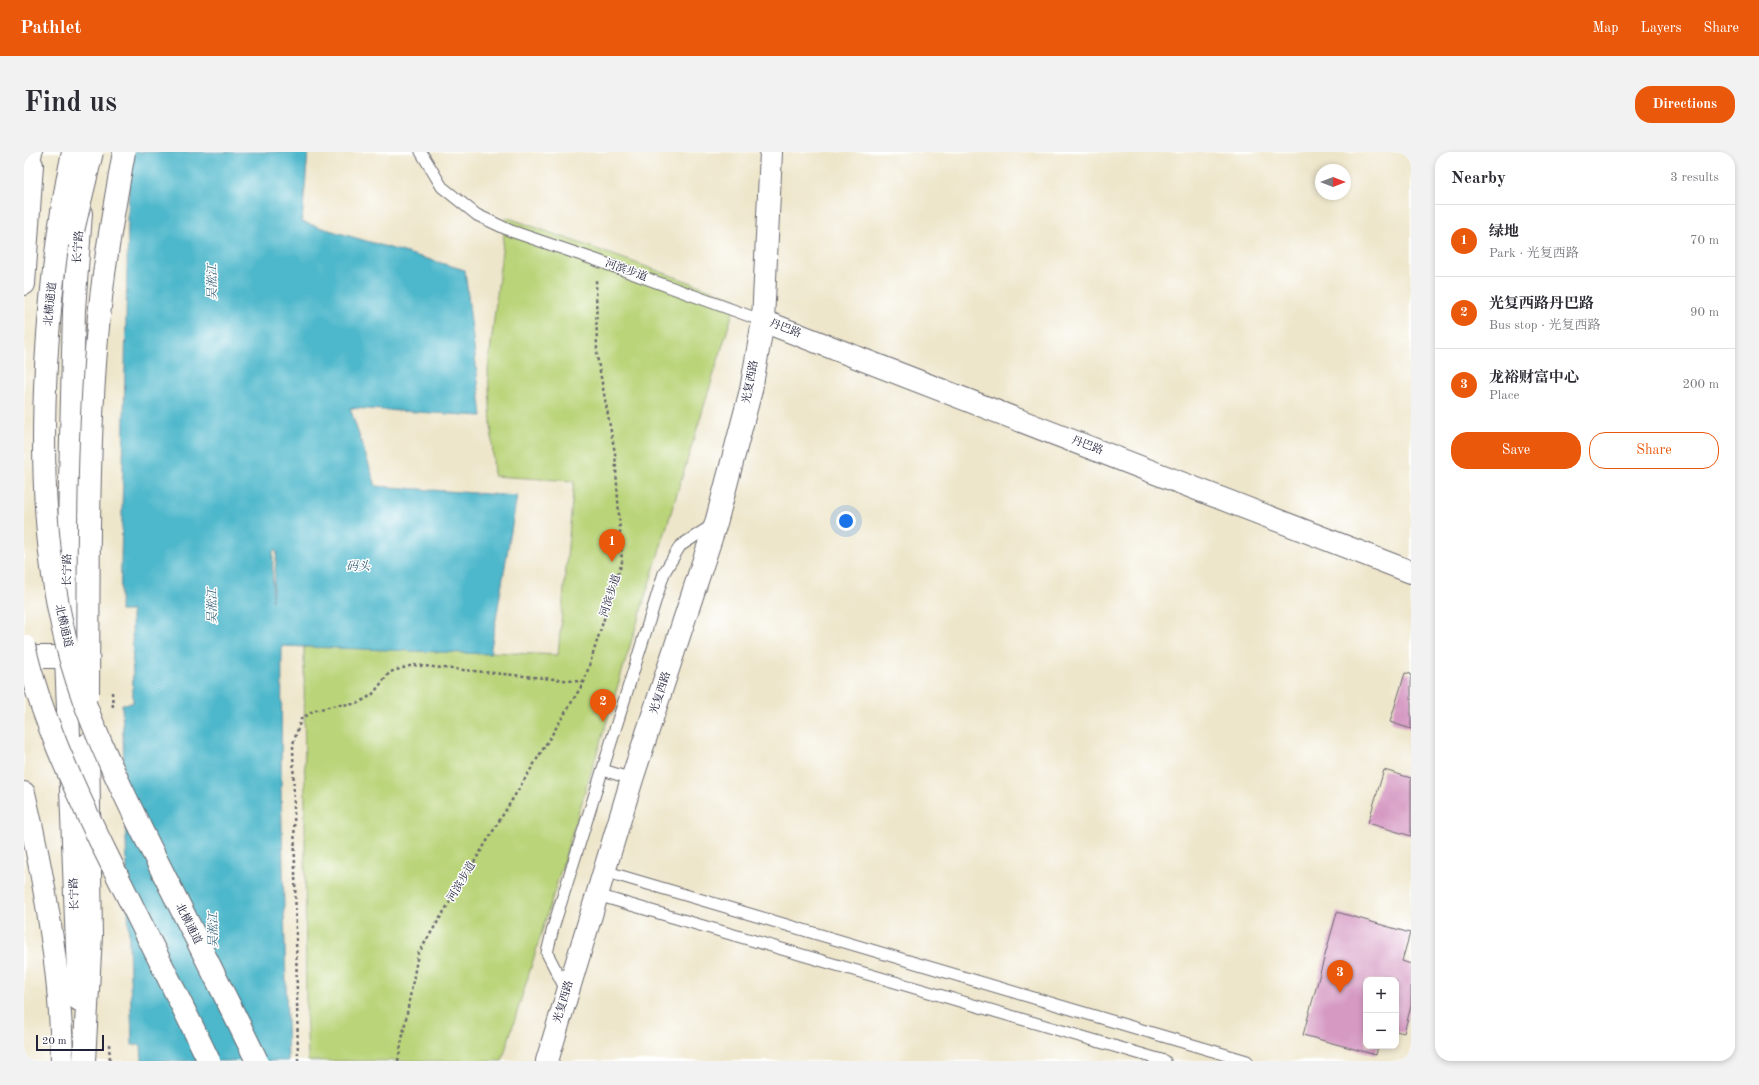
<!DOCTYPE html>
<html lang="en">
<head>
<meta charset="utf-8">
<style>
	:root { --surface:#fff; --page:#f2f2f3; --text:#2b2b33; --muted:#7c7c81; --line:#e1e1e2; --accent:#ea580c }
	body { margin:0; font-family:"Old Standard TT","Noto Serif SC",serif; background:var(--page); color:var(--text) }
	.controls { position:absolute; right:12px; bottom:12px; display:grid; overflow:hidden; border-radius:8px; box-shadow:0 2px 6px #0003 }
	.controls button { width:36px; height:36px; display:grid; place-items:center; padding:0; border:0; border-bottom:1px solid var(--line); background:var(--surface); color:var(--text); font:20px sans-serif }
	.compass { position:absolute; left:1291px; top:12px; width:36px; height:36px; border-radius:50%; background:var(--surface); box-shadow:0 2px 6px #0003; rotate:90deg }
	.scale { position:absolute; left:12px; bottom:10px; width:68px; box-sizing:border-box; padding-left:4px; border:2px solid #22223b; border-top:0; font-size:11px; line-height:14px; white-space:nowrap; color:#22223b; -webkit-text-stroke:3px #fff; paint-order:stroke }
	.you { position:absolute; left:822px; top:369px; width:14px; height:14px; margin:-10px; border:3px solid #fff; border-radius:50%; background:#1a73e8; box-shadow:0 0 0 6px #1a73e833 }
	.badge { display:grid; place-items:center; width:26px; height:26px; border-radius:50%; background:var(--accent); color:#fff; font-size:13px; font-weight:700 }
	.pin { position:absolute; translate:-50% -33px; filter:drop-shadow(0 1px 2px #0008) }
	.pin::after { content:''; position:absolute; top:21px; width:14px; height:12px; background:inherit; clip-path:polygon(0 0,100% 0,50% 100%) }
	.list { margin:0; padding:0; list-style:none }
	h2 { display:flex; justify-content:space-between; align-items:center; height:52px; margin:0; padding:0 16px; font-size:17px }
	h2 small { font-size:13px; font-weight:400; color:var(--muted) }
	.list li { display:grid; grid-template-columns:26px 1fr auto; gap:12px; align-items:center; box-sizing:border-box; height:72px; padding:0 16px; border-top:1px solid var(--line) }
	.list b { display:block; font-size:15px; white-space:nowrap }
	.list p { margin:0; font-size:13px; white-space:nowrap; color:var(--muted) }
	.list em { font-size:13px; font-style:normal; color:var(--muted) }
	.actions { display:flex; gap:8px; padding:12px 16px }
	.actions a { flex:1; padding:9px 0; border:1px solid var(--accent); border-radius:16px; text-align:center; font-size:14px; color:var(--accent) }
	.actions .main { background:var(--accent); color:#fff }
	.map { position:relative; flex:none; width:1387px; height:909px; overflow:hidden; border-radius:16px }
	header { display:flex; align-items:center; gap:24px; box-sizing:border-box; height:56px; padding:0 20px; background:var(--accent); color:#fff }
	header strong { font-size:19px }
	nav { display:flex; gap:22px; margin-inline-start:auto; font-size:14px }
	.intro { display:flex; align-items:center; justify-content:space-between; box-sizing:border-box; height:96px; padding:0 24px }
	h1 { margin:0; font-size:28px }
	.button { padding:10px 18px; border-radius:16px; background:var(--accent); color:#fff; font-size:14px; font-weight:700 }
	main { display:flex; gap:24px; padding:0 24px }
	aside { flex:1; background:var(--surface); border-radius:16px; box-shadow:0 2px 6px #0003 }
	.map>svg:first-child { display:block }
	.green { fill:#bad479; stroke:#6e7b5a }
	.water { fill:#4db7cb; stroke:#386c83; fill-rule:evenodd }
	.building { fill:#d599c2 }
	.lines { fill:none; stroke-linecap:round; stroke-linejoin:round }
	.service-casing { stroke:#69676d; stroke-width:13 }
	.tertiary-casing { stroke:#69676d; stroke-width:24 }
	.primary-casing { stroke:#69676d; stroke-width:24 }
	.trunk-casing { stroke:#69676d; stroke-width:24 }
	.path { stroke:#69676d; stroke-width:2.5; stroke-dasharray:3 3; stroke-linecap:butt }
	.service { stroke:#fff; stroke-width:11 }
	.tertiary { stroke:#fff; stroke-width:22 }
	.primary { stroke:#fff; stroke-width:22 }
	.trunk { stroke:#fff; stroke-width:22 }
	.trunk-bridge-casing { stroke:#69676d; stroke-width:24; stroke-linecap:butt }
	.trunk-bridge { stroke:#fff; stroke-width:22 }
	.labels { text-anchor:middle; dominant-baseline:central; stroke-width:3; stroke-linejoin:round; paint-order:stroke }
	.street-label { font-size:11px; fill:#22223b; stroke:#fff }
	.water-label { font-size:12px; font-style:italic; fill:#335e75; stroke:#fff }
</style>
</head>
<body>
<header>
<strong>Pathlet</strong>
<nav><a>Map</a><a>Layers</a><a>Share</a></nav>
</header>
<div class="intro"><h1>Find us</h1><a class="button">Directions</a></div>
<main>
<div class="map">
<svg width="1387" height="909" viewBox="0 0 1387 909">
	<rect width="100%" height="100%" fill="#fff"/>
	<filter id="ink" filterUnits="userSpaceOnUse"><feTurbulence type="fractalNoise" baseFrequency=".025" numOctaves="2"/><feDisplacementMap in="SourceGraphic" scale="8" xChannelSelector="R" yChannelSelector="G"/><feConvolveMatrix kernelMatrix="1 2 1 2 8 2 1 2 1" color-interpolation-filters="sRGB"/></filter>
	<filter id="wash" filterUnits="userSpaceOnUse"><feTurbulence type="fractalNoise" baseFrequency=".012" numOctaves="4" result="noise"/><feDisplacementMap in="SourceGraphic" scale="16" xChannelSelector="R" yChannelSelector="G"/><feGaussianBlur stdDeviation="0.9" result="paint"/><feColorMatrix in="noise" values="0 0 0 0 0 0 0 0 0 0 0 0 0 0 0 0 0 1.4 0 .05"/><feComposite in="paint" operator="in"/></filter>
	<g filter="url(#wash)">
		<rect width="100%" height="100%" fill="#eee6cb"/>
		<path class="green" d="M482 65 713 147 478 909H284L282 849 280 492 534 503 550 329 470 324 464 218Z"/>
		<path class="water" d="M110 0H284L278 70 441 118 458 264 326 256 352 334 493 344 466 502 258 494 257 636 264 909H118L117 893H108L98 552 109 551 108 459H96L105 19ZM249 399H253L248 449Z"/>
		<g id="blocks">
			<g class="building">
				<path d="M1381 521 1387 522V577L1366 570Z"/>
				<path d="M1360 618 1387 626V684L1344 671Z"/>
				<path d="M1313 760 1386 781 1378 809 1387 812V854L1380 881 1372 879V828H1342V894H1354L1352 903 1279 883Z"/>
			</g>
		</g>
	</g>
	<g filter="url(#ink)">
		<use href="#blocks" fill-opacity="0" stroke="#69676d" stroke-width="1"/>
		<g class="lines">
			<defs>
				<g id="service">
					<path d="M397 0 418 35 453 63 487 79 572 108 739 169"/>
					<path d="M579 618 608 627"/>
					<path d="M580 719 1223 909"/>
					<path d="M573 743 1141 909"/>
					<path d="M543 840 523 801 529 776 640 421 656 394 690 372"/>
				</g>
				<g id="tertiary">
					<path d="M739 169 1387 420"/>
					<path d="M0 505H42"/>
					<path d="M523 909 608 627 692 371 727 238 739 169 747 0"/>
				</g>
				<g id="primary">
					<path d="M0 132 8 13"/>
					<path d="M55 848 42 505 50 158 57 61"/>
				</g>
				<g id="trunk">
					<path d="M0 34 7 0"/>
					<path d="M0 641C21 729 37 819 38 909"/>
					<path d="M60 909 67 783 64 592"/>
				</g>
			</defs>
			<use href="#service" class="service-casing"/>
			<use href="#tertiary" class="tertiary-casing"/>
			<use href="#primary" class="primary-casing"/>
			<use href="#trunk" class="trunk-casing"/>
			<g class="path">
				<path d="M88 540 89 557"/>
				<path d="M85 892 86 909"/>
				<path d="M274 909 269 592 277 567 289 559 312 553 332 552 348 543 366 520 389 513 560 530"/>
				<path d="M374 909 394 802 560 530 598 410 591 301 573 204 572 126"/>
			</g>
			<use href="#service" class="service"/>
			<use href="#tertiary" class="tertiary"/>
			<use href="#primary" class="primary"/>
			<use href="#trunk" class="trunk"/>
			<defs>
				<g id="trunk-bridge">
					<path d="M49 0C34 70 26 142 22 214 17 313 20 413 47 509 64 569 92 625 119 681 157 757 196 833 233 909"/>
					<path d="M48 83 68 0"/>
					<path d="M0 494C17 565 48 631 80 697 115 768 151 838 185 909"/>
					<path d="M64 541C65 423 63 304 73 186 78 124 89 61 100 0"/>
				</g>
			</defs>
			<use href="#trunk-bridge" class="trunk-bridge-casing"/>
			<use href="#trunk-bridge" class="trunk-bridge"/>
		</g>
	</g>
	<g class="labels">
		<g class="street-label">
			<text transform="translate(55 95) rotate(-86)">长宁路</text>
			<text transform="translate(602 119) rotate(20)">河滨步道</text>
			<text transform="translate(27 152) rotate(-84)">北横通道</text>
			<text transform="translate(761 177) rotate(21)">丹巴路</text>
			<text transform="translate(727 230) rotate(-79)">光复西路</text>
			<text transform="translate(1063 294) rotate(21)">丹巴路</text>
			<text transform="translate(44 418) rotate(-89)">长宁路</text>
			<text transform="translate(587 444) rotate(-72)">河滨步道</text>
			<text transform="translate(39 474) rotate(77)">北横通道</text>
			<text transform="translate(637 541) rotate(-72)">光复西路</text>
			<text transform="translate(438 730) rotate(-59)">河滨步道</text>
			<text transform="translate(51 742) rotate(-92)">长宁路</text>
			<text transform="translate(164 772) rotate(63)">北横通道</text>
			<text transform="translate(540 850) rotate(-73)">光复西路</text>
		</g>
		<g class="water-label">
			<text transform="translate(189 130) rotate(-90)">吴淞江</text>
			<text x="334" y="415">码头</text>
			<text transform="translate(189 454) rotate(-90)">吴淞江</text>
			<text transform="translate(190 778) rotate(-90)">吴淞江</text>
		</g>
	</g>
</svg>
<div class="controls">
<button>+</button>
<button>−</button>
</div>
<svg class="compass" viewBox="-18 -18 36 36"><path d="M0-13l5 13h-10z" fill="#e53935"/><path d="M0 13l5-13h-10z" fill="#7c7c81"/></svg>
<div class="scale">20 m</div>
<div class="you"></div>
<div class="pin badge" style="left:588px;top:410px">1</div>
<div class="pin badge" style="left:579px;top:570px">2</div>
<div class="pin badge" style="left:1316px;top:841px">3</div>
</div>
<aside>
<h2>Nearby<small>3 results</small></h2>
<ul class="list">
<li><span class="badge">1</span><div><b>绿地</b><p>Park · 光复西路</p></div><em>70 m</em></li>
<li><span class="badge">2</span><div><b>光复西路丹巴路</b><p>Bus stop · 光复西路</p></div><em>90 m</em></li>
<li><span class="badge">3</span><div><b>龙裕财富中心</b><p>Place</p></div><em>200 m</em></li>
</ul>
<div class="actions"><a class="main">Save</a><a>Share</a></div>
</aside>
</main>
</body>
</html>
